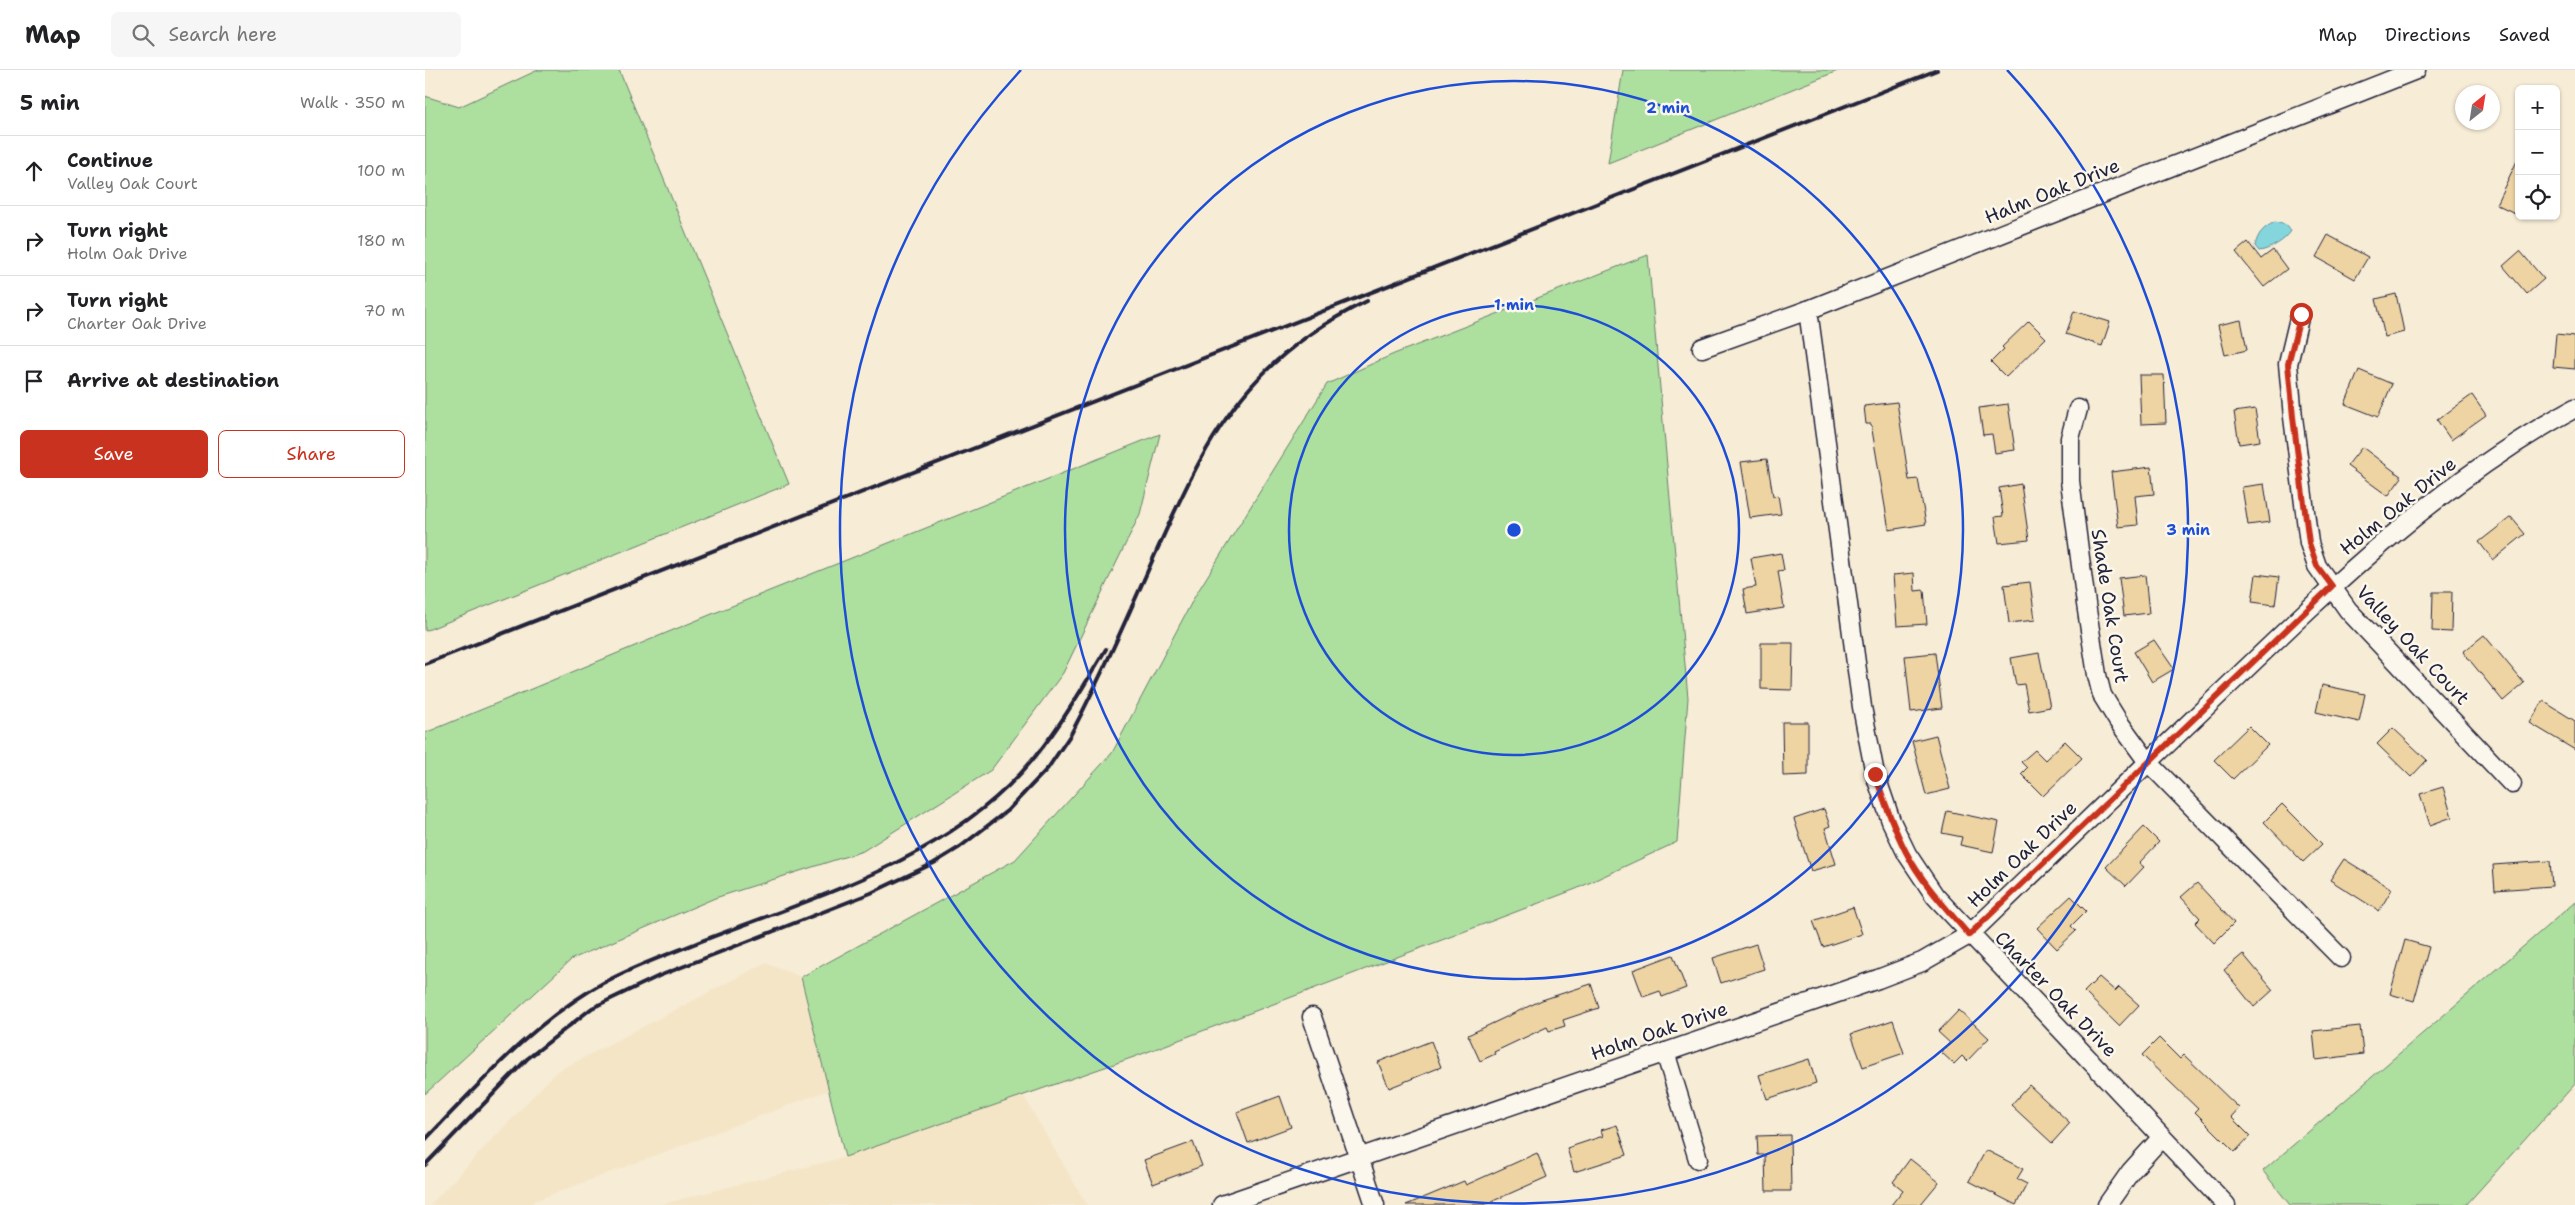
<!DOCTYPE html>
<html lang="en">
<head>
<meta charset="utf-8">
<style>
	:root { --surface:#fff; --page:#f6f6f6; --text:#202124; --muted:#757577; --line:#e0e0e0; --accent:#c8321e }
	body { margin:0; font-family:"Shantell Sans",sans-serif; background:var(--page); color:var(--text) }
	.controls { position:absolute; right:15px; top:15px; display:grid; overflow:hidden; border-radius:8px; box-shadow:0 1px 4px #0004 }
	.controls button { width:45px; height:45px; display:grid; place-items:center; padding:0; border:0; border-bottom:1px solid var(--line); background:var(--surface); color:var(--text); font:25px sans-serif }
	.compass { position:absolute; left:2030px; top:15px; width:45px; height:45px; border-radius:50%; background:var(--surface); box-shadow:0 1px 4px #0004; rotate:30deg }
	.stop { position:absolute; width:15px; height:15px; margin:-11px; border:4px solid #c8321e; border-radius:50%; background:#fff }
	.stop.end { background:#c8321e; border-color:#fff; box-shadow:0 1px 5px #0008 }
	.list { margin:0; padding:0; list-style:none }
	h2 { display:flex; justify-content:space-between; align-items:center; height:65px; margin:0; padding:0 20px; font-size:21px }
	h2 small { font-size:16px; font-weight:400; color:var(--muted) }
	.list li { display:grid; grid-template-columns:32px 1fr auto; gap:15px; align-items:center; box-sizing:border-box; height:70px; padding:0 20px; border-top:1px solid var(--line) }
	.list b { display:block; font-size:19px; white-space:nowrap }
	.list p { margin:0; font-size:16px; white-space:nowrap; color:var(--muted) }
	.list em { font-size:16px; font-style:normal; color:var(--muted) }
	.actions { display:flex; gap:10px; padding:15px 20px }
	.actions a { flex:1; padding:11px 0; border:1px solid var(--accent); border-radius:8px; text-align:center; font-size:18px; color:var(--accent) }
	.actions .main { background:var(--accent); color:#fff }
	.icon { flex:none; width:28px; height:28px; fill:none; stroke:currentColor; stroke-width:2; stroke-linecap:round; stroke-linejoin:round }
	.map { position:relative; flex:none; width:2150px; height:1135px; overflow:hidden }
	header { display:flex; align-items:center; gap:30px; box-sizing:border-box; height:70px; padding:0 25px; background:var(--surface); border-bottom:1px solid var(--line) }
	header strong { font-size:24px }
	nav { display:flex; gap:28px; margin-inline-start:auto; font-size:18px }
	.search { width:350px; height:45px; background:var(--page); display:flex; align-items:center; gap:12px; box-sizing:border-box; padding:0 18px; border-radius:8px; color:var(--muted); font-size:19px }
	main { display:flex }
	aside { flex:1; background:var(--surface) }
	.map>svg:first-child { display:block }
	.built { fill:#f4e5c7 }
	.green { fill:#addf9f; stroke:#68806d }
	.water { fill:#85d6dc; stroke:#5d8e9c }
	.building { fill:#eed4a3; stroke:#22223b }
	.lines { fill:none; stroke-linecap:round; stroke-linejoin:round }
	.minor-casing { stroke:#22223b; stroke-width:21 }
	.minor { stroke:#fbf7ec; stroke-width:18 }
	.rail { stroke:#22223b; stroke-width:4 }
	.route { stroke:#c8321e; stroke-width:6 }
	.ring { fill:none; stroke:#1d4ed8; stroke-width:2.5 }
	.labels { text-anchor:middle; dominant-baseline:central; stroke-width:5; stroke-linejoin:round; paint-order:stroke }
	.street-label { font-size:19px; fill:#22223b; stroke:#fbf7ec }
	.centre { fill:#1d4ed8; stroke:#fbf7ec; stroke-width:2.5 }
	.ring-label { font-size:15px; text-anchor:middle; font-weight:bold; fill:#1d4ed8; stroke:#fbf7ec; stroke-width:5; stroke-linejoin:round; paint-order:stroke }
</style>
</head>
<body>
<header>
<strong>Map</strong>
<div class="search"><svg class="icon" aria-label="search" viewBox="0 0 24 24"><circle cx="10" cy="10" r="6"/><path d="M15 15l6 6"/></svg>Search here</div>
<nav><a>Map</a><a>Directions</a><a>Saved</a></nav>
</header>
<main>
<aside>
<h2>5 min<small>Walk · 350 m</small></h2>
<ul class="list">
<li><svg class="icon" aria-label="ahead" viewBox="0 0 24 24"><path d="M12 20V5M6 11l6-6 6 6"/></svg><div><b>Continue</b><p>Valley Oak Court</p></div><em>100 m</em></li>
<li><svg class="icon" aria-label="right" viewBox="0 0 24 24"><path d="M7 20v-9h11M14 6l5 5-5 5"/></svg><div><b>Turn right</b><p>Holm Oak Drive</p></div><em>180 m</em></li>
<li><svg class="icon" aria-label="right" viewBox="0 0 24 24"><path d="M7 20v-9h11M14 6l5 5-5 5"/></svg><div><b>Turn right</b><p>Charter Oak Drive</p></div><em>70 m</em></li>
<li><svg class="icon" aria-label="arrive" viewBox="0 0 24 24"><path d="M6 21V4h12l-3 4 3 4H6"/></svg><div><b>Arrive at destination</b></div></li>
</ul>
<div class="actions"><a class="main">Save</a><a>Share</a></div>
</aside>
<div class="map">
<svg width="2150" height="1135" viewBox="0 0 2150 1135">
	<rect width="100%" height="100%" fill="#f7ecd6"/>
	<filter id="ink" filterUnits="userSpaceOnUse"><feTurbulence type="fractalNoise" baseFrequency=".02" numOctaves="2"/><feDisplacementMap in="SourceGraphic" scale="10" xChannelSelector="R" yChannelSelector="G"/><feConvolveMatrix kernelMatrix="1 2 1 2 8 2 1 2 1" color-interpolation-filters="sRGB"/></filter>
	<g filter="url(#ink)">
		<g class="built">
			<path d="M340 893 376 907 404 1020 109 1131 108 1135H5L131 1002Z"/>
			<path d="M598 1025 662 1135H234L420 1087Z"/>
		</g>
		<g class="green">
			<path d="M113 0H194L364 414 0 561V26L34 37Z"/>
			<path d="M1198 0H1415L1183 93Z"/>
			<path d="M1223 185 1263 628 1252 772 1151 819 709 987 420 1087 376 907 590 790 687 683 770 526 902 314 969 284Z"/>
			<path d="M735 364 715 444 638 603 566 700 438 781 290 828 147 889 0 1024V663L287 544Z"/>
			<path d="M2150 832V1014L2041 1135H1865L1838 1101Z"/>
		</g>
		<path class="water" d="M1850 152 1861 155 1866 161C1861 170 1844 180 1834 181L1830 176C1833 163 1838 158 1850 152Z"/>
		<g class="building">
			<path d="M2094 87V145L2071 134Z"/>
			<path d="M1903 165 1943 187 1930 209 1891 187Z"/>
			<path d="M1823 172 1836 189 1848 180 1862 199 1839 217 1811 182Z"/>
			<path d="M2095 181 2119 209 2102 224 2078 196Z"/>
			<path d="M1971 224 1979 262 1960 267 1951 229Z"/>
			<path d="M1649 241 1685 252 1677 276 1641 264Z"/>
			<path d="M1816 250 1822 280 1800 285 1793 255Z"/>
			<path d="M1604 251 1621 268 1581 307 1566 292 1579 279 1577 277Z"/>
			<path d="M2131 264 2150 266V299L2128 297Z"/>
			<path d="M1934 300 1967 314 1953 347 1920 334Z"/>
			<path d="M1714 305H1739L1741 353 1716 354Z"/>
			<path d="M2047 325 2061 345 2026 370 2012 350Z"/>
			<path d="M1472 332 1484 410 1493 409 1501 454 1464 460 1446 354H1441L1439 336Z"/>
			<path d="M1583 334 1590 380 1570 383 1567 364 1558 365 1554 338Z"/>
			<path d="M1830 339 1835 371 1814 374 1809 342Z"/>
			<path d="M1937 377 1977 407 1963 426 1922 396Z"/>
			<path d="M1342 389 1348 426 1353 425 1356 444 1325 448 1316 392Z"/>
			<path d="M1726 397 1729 424 1710 426 1713 455 1693 457 1686 402Z"/>
			<path d="M1596 414 1604 470 1574 473 1570 447 1578 446 1574 418Z"/>
			<path d="M1839 414 1845 452 1823 455 1817 417Z"/>
			<path d="M2086 447 2100 464 2068 490 2054 472Z"/>
			<path d="M1356 483 1359 500 1353 501 1359 538 1322 544 1318 519 1331 517 1326 488Z"/>
			<path d="M1489 503 1490 521 1499 520 1502 554 1472 556 1468 505Z"/>
			<path d="M1831 504 1854 507 1850 535 1827 532Z"/>
			<path d="M1720 505 1724 543 1699 546 1694 508Z"/>
			<path d="M1605 512 1610 550 1584 553 1579 515Z"/>
			<path d="M2008 522H2027L2026 562 2007 561Z"/>
			<path d="M2059 565 2099 613 2078 631 2038 582Z"/>
			<path d="M1729 570 1749 599 1727 612 1709 582Z"/>
			<path d="M1336 573H1368L1367 620 1336 619Z"/>
			<path d="M1510 583 1517 638 1486 642 1480 586Z"/>
			<path d="M1614 583 1625 637 1604 641 1599 614 1591 615 1586 588Z"/>
			<path d="M1897 615 1940 624 1934 652 1891 642Z"/>
			<path d="M2118 631 2150 651V680L2105 653Z"/>
			<path d="M1357 652H1383V705L1358 706Z"/>
			<path d="M1824 656 1843 675 1808 709 1789 690Z"/>
			<path d="M1968 658 2002 690 1986 707 1952 674Z"/>
			<path d="M1511 665 1525 719 1501 725 1487 671Z"/>
			<path d="M1640 671 1657 688 1618 726 1596 704 1602 698 1596 692 1610 680 1620 690Z"/>
			<path d="M2018 717 2027 747 2005 755 1995 724Z"/>
			<path d="M1857 734 1897 774 1878 792 1839 752Z"/>
			<path d="M1399 739 1405 756 1400 758 1411 794 1386 801 1369 749Z"/>
			<path d="M1522 741 1574 752 1568 782 1535 775 1537 767 1517 763Z"/>
			<path d="M1719 757 1734 772 1714 793 1719 797 1701 816 1681 797Z"/>
			<path d="M1919 789 1967 819 1954 841 1905 810Z"/>
			<path d="M2125 791 2127 816 2070 820 2068 795Z"/>
			<path d="M1772 813 1809 853 1789 873 1770 853 1775 848 1756 827Z"/>
			<path d="M1646 826 1661 841 1646 856 1651 861 1632 879 1612 858Z"/>
			<path d="M1428 837 1437 864 1398 877 1388 851Z"/>
			<path d="M1980 870 2004 877 1989 931 1965 924Z"/>
			<path d="M1331 874 1339 899 1296 913 1288 888Z"/>
			<path d="M1818 884 1848 920 1829 937 1799 900Z"/>
			<path d="M1248 885 1261 918 1237 927 1235 921 1218 927 1208 900Z"/>
			<path d="M1674 907 1690 921 1694 917 1714 935 1694 956 1659 922Z"/>
			<path d="M1166 914 1174 938 1138 950 1140 956 1124 961 1122 957 1069 982 1070 984 1055 991 1043 965 1117 930Z"/>
			<path d="M1534 940 1564 968 1542 991 1537 986 1529 994 1516 982 1525 973 1513 962Z"/>
			<path d="M1468 950 1479 983 1438 997 1426 964Z"/>
			<path d="M1935 956 1938 984 1891 990 1888 961Z"/>
			<path d="M1734 968 1755 989 1759 985 1814 1038 1806 1047 1825 1066 1810 1082 1770 1042 1773 1039 1717 985Z"/>
			<path d="M1006 971 1016 997 964 1018 953 992Z"/>
			<path d="M1384 989 1391 1013 1342 1029 1334 1005Z"/>
			<path d="M1604 1015 1645 1053 1627 1073 1586 1035Z"/>
			<path d="M855 1026 866 1057 823 1073 812 1042Z"/>
			<path d="M1192 1055 1202 1085 1149 1102 1142 1078 1178 1066 1176 1060Z"/>
			<path d="M1365 1065 1366 1121H1341L1340 1085H1333L1332 1066Z"/>
			<path d="M768 1072 777 1096 728 1114 719 1090Z"/>
			<path d="M1561 1080 1598 1099 1592 1109 1602 1114 1591 1135 1544 1111Z"/>
			<path d="M1112 1083 1122 1107 1059 1135H981L1039 1111 1041 1115Z"/>
			<path d="M1485 1089 1514 1112 1495 1135H1466L1478 1120 1468 1112Z"/>
		</g>
		<g class="lines">
			<defs>
				<g id="minor">
					<path d="M1383 240 1437 637 1450 704 1466 751 1482 784 1510 826 1801 1135"/>
					<path d="M1875 244 1863 294 1868 347 1884 473 1892 496 1923 540 2087 714"/>
					<path d="M1277 278 1383 240 1991 0"/>
					<path d="M1653 339 1645 368V411L1661 534 1672 605 1677 625 1693 651 1723 692 1916 888"/>
					<path d="M887 947 950 1135"/>
					<path d="M1240 982 1273 1089"/>
					<path d="M797 1135 1453 909 1497 892 1544 865C1631 781 1717 698 1804 615 1910 513 2019 409 2150 338"/>
					<path d="M1682 1135 1706 1101 1737 1067"/>
				</g>
			</defs>
			<use href="#minor" class="minor-casing"/>
			<use href="#minor" class="minor"/>
			<g class="rail">
				<path d="M0 594 1512 0"/>
				<path d="M0 1070C55 1013 108 952 178 913 207 897 238 886 269 874 381 830 512 794 596 703 630 666 655 622 681 579"/>
				<path d="M0 1095 102 989 167 938 234 906 446 823 509 793 535 777 583 740 623 698 646 664C676 607 702 548 728 489 756 427 784 361 832 310 863 277 901 251 942 231"/>
			</g>
		</g>
	</g>
	<g class="lines" filter="url(#ink)">
		<path class="route" d="M1450 704C1459 731 1468 757 1481 782 1497 813 1522 839 1544 865L1907 516 1892 496 1884 473 1868 347 1863 294 1876 244"/>
	</g>
	<g class="ring">
		<circle cx="1089" cy="460" r="225"/>
		<circle cx="1089" cy="460" r="449"/>
		<path d="M1582 0A674 674 0 1 1 596 0"/>
	</g>
	<g class="labels">
		<g class="street-label">
			<text transform="translate(1627 121) rotate(-22)">Halm Oak Drive</text>
			<text transform="translate(1973 436) rotate(-39)">Holm Oak Drive</text>
			<text transform="translate(1685 536) rotate(81)">Shade Oak Court</text>
			<text transform="translate(1988 575) rotate(47)">Valley Oak Court</text>
			<text transform="translate(1597 784) rotate(-44)">Holm Oak Drive</text>
			<text transform="translate(1631 924) rotate(46)">Charter Oak Drive</text>
			<text transform="translate(1234 961) rotate(-19)">Holm Oak Drive</text>
		</g>
	</g>
	<circle cx="1089" cy="460" r="8" class="centre"/>
	<g class="ring-label">
		<text x="1243" y="43">2 min</text>
		<text x="1089" y="240">1 min</text>
		<text x="1763" y="465">3 min</text>
	</g>
</svg>
<div class="controls">
<button>+</button>
<button>−</button>
<button><svg class="icon" aria-label="locate" viewBox="0 0 24 24"><circle cx="12" cy="12" r="6"/><path d="M12 2v4M12 18v4M2 12h4M18 12h4"/></svg></button>
</div>
<svg class="compass" viewBox="-18 -18 36 36"><path d="M0-13l5 13h-10z" fill="#e53935"/><path d="M0 13l5-13h-10z" fill="#757577"/></svg>
<div class="stop" style="left:1876px;top:244px"></div>
<div class="stop end" style="left:1450px;top:704px"></div>
</div>
</main>
</body>
</html>
